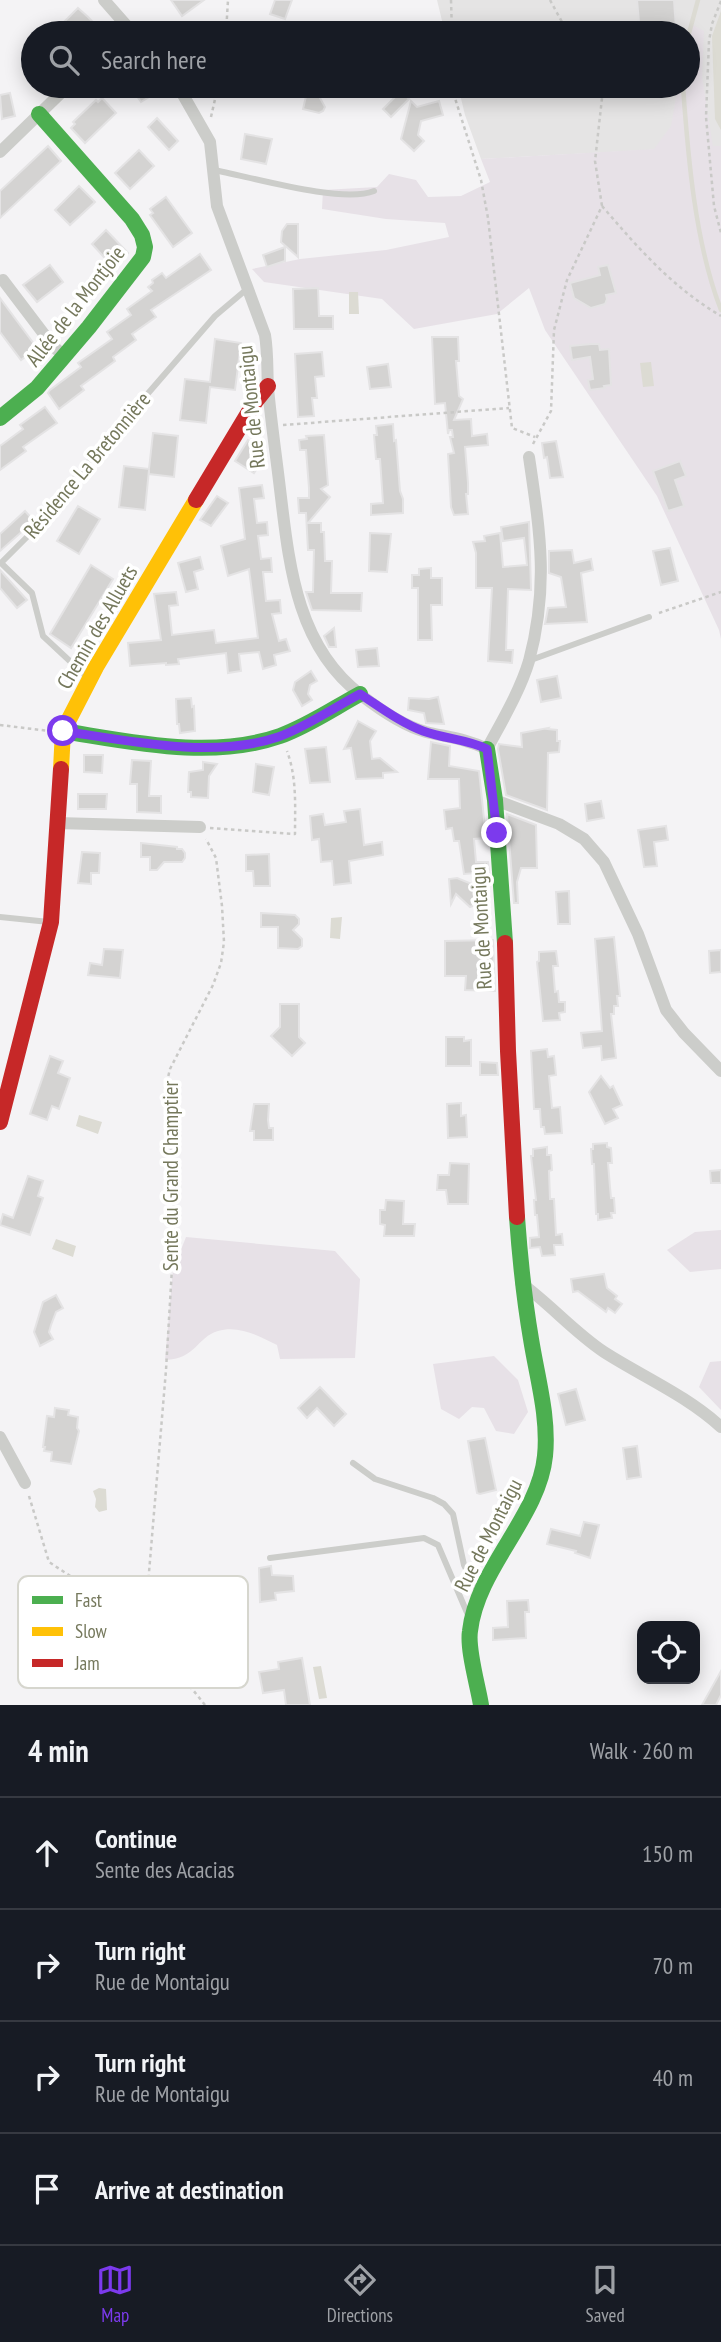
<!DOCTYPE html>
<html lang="en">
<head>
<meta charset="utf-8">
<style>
	:root { --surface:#171b24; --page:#242831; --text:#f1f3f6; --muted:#9ea1a6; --line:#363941; --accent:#7c3aed }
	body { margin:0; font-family:"PT Sans Narrow",sans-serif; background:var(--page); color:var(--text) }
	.controls { position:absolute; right:21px; bottom:21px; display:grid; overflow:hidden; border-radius:14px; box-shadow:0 4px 18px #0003 }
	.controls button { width:63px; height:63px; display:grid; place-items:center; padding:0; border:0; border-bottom:2px solid var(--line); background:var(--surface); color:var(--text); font:35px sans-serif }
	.stop { position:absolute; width:21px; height:21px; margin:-16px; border:5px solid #7c3aed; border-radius:50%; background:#fff }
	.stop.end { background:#7c3aed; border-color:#fff; box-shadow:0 2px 7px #0008 }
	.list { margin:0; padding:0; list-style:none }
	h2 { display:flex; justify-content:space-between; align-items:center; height:91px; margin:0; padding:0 28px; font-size:30px }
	h2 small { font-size:23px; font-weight:400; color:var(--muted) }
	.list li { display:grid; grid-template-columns:46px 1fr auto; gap:21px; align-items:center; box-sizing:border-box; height:112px; padding:0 28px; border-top:2px solid var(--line) }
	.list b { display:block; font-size:26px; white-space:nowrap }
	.list p { margin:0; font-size:23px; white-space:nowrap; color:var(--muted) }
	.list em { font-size:23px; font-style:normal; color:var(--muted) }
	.icon { flex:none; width:38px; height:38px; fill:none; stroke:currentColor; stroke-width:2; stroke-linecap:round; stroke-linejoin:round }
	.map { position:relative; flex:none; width:721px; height:1705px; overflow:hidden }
	.search { position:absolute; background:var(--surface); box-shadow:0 4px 18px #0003; left:21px; right:21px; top:21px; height:77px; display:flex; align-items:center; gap:18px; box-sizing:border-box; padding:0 24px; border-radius:38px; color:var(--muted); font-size:26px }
	.sheet { height:539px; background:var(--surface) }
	nav { display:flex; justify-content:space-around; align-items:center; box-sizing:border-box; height:98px; border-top:2px solid var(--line); background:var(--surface); font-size:19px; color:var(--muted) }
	nav a { display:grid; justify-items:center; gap:4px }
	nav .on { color:var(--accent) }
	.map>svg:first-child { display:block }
	.built { fill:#e5e4e4 }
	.green { fill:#e7e1e7 }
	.water { fill:#dcdbd3 }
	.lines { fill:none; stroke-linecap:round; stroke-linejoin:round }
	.stream { stroke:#dcdbd3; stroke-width:4.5 }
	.building { fill:#d4d3d2; stroke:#e4e3e4; stroke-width:2 }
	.path { stroke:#c9c9c7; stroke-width:2.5; stroke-dasharray:3.5 3.5; stroke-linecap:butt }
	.lane { stroke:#cccdca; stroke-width:6 }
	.street { stroke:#cccdca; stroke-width:12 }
	.fast { stroke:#4caf50; stroke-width:16 }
	.slow { stroke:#ffc107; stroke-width:16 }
	.jam { stroke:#c62828; stroke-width:16 }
	.route { stroke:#7c3aed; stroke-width:9 }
	.labels { text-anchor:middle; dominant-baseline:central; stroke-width:7; stroke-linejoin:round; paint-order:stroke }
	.street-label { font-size:21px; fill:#75785c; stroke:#fff }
	.key { fill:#fff; stroke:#d6d6ce; stroke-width:2 }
	.key-label { font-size:19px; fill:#75785c }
</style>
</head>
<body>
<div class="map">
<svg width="721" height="1705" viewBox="0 0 721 1705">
	<rect width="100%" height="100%" fill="#f4f3f5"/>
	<path class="built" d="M437 0H721V146L481 159 465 115 458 86H688V33H445Z"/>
	<g class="green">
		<path d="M689 23 704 31 702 77 713 146H721V639L719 630 657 496 545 330 529 288 497 314 414 329 382 299 264 282 252 269 300 259 386 250 449 237 445 223 386 219 322 209 323 190 377 187 389 174 416 180 428 197 461 196 490 182 481 159 654 149 671 126 678 86H688Z"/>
		<path d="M721 1230V1269L690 1272 667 1250 695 1232Z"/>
		<path d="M186 1237 335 1251 360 1279 355 1358 280 1359 277 1345C259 1336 239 1325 218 1331 197 1337 196 1359 165 1360L173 1270Z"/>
		<path d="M494 1356 518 1380 528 1412 514 1434 496 1431 484 1408 472 1407 459 1419 441 1409 433 1364Z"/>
		<path d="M721 1361V1410L699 1387 710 1362Z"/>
	</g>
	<g class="water">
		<path d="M721 11V130L715 119 712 36Z"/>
		<path d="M349 292H358L359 314H349Z"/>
		<path d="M651 362 654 386 643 387 640 363Z"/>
		<path d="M342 917 340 939 330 938 331 918Z"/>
		<path d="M79 1115 102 1122 98 1134 76 1126Z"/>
		<path d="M56 1239 76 1246 73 1257 52 1249Z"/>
		<path d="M99 1488 106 1489 107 1510 99 1512 95 1507 96 1499 93 1491Z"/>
		<path d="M321 1666 327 1698 319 1699 313 1667Z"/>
	</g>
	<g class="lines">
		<g class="stream">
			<path d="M688 37 698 0"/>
			<path d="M683 86C688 157 695 243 721 310"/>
		</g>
	</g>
	<g class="building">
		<path d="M171 0H204L182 16Z"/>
		<path d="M275 0H292L285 19 270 14Z"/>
		<path d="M637 0H674L676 29 661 33H640Z"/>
		<path d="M78 8 88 17 103 33H73L63 23Z"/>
		<path d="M130 86H149L154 94 141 102Z"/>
		<path d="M305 86H320V98L325 107 323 111 319 113 303 109 307 92Z"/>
		<path d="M401 91 409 99 391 117 383 109Z"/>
		<path d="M10 93 15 116 2 119 0 95Z"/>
		<path d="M102 98 116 113 85 143 71 128 75 124 73 122 96 100 98 102Z"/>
		<path d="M411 101 417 107 439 101 443 115 421 121 418 135 424 141 414 151 401 139Z"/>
		<path d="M157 118 178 141 169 150 148 127Z"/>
		<path d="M245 134 272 139 266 164 241 159Z"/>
		<path d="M48 146 61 161 0 218V191Z"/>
		<path d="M139 150 154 166 130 189 115 173Z"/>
		<path d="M79 186 95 202 70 225 55 210Z"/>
		<path d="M166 197 192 233 173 247 150 215 153 213 150 209Z"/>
		<path d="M287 224H298V257L281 242 282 231Z"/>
		<path d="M106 230 128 253 113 267 92 244Z"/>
		<path d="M285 247V261L267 267 263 255Z"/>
		<path d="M200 254 211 270 151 310 156 317 132 334 136 340 113 357 115 361 81 386 84 390 59 409 48 393 50 390 81 367 78 363 112 339 107 332 131 315 127 309 152 291 148 287 153 283 152 280 162 273 166 278Z"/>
		<path d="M50 265 63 282 37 302 23 285Z"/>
		<path d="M608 265 616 293 606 295 607 299 605 304 591 308 574 298 570 283 600 275 598 267Z"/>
		<path d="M318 288 319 316H333V329H294L293 289Z"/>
		<path d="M0 298 37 348 21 360 0 332Z"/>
		<path d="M432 337H458L459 361H456L459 396 463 399 454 420 471 419 472 436 487 434 488 445 465 447 468 483V494H466L468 514 454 515 451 507 448 454 454 453 450 437H453L452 430H449L448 434 445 403 435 404Z"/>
		<path d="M215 339 241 343 235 390 210 387 206 423 180 420 185 379 210 382Z"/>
		<path d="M591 344H599L600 350 609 349 611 385 604 386 605 388 590 390 588 380 593 379 590 357 572 360 570 346Z"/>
		<path d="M322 352 324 376 315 377 317 398H312L314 416 298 417 295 354Z"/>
		<path d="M388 364 391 387 370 389 367 367Z"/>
		<path d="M45 407 57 423 23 447 26 451 0 470V446L23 429 20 425Z"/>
		<path d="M393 424 394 441 396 440 400 491 403 499V513L371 515V504L383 503 380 459H376L374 435H377L376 426Z"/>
		<path d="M153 433 178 436 174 477 149 474V470L145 510 119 507 124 466 149 469Z"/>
		<path d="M324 435 328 485 321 489 330 497 308 523H321V532H324L325 561H332L331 593H362L361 611 312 610 306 592H313L314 550H308L306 513H299L298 498H309V488L306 450H300L299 440 307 439 306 436Z"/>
		<path d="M248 440 259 447 252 457 261 462 254 473 235 461Z"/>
		<path d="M556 441 563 477 550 478 547 457 544 458 542 443Z"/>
		<path d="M680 461 686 476 675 480 684 506 668 511 653 471Z"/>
		<path d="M262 485 264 498 254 499 257 523 267 522 268 535 258 536 261 559 271 558 272 572H263L266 601 280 600 281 613 272 614 279 641 286 639 290 651 274 655 276 665 263 669 259 652 239 654 241 671 228 673 226 653 178 659 179 664 166 665V663L130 666 128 643 161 640 154 594 176 592 178 605 169 606 172 635 214 630 216 643 258 638 249 569 228 576 221 546 245 539 239 488Z"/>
		<path d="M217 496 228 503 211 526 200 520Z"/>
		<path d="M78 506 100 519 79 554 57 541Z"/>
		<path d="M25 511 34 521 0 551V534Z"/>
		<path d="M529 522 531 590 508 589 506 650H513L512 663 488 661 492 588H476V553L473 542 485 541 484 536 500 533 503 567 527 565 524 538 503 541 501 527Z"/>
		<path d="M370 533 391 534 387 572 369 571Z"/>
		<path d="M670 548 678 581 661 585 653 551Z"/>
		<path d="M572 550 574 563 591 559 593 570 581 573 587 622 545 624 548 608 566 607 561 577 549 573V551Z"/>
		<path d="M200 557 203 569 194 572 198 589 186 592 178 563Z"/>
		<path d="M91 565 113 579 71 648 50 634Z"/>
		<path d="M431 568V578H442V605H431L432 640H418V588H412V575H419V569Z"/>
		<path d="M0 570 27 600 17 608 0 588Z"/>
		<path d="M334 628 336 647H329L324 636Z"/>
		<path d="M377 648 379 666 358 667 356 650Z"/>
		<path d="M311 671 317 681 310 685 308 694 312 700 302 706 293 690 295 682Z"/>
		<path d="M557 676 561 698 541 702 537 680Z"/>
		<path d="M438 697 444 724 426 723 424 713 408 710 409 698 429 699Z"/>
		<path d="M191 698 192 707 194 706 195 731 180 733 179 724H177L176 699Z"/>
		<path d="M358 721 376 731 370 741 372 759 380 758 397 772 383 773V778L356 779 351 748 344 749Z"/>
		<path d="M548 728 547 729 557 730V741H560L559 752 548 753 547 810 506 795 498 749 499 744 522 747 521 733Z"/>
		<path d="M431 742 450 746 449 766 479 771 486 838 474 839 476 862H488L489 872 464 874 459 841H454L452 828 446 829 444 810 460 808 459 779H428Z"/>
		<path d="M326 747 330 782 310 783 305 749Z"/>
		<path d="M84 755H103L102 773 84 772Z"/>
		<path d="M132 760 151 761 149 796H161V813L137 812V784H130Z"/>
		<path d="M203 762 217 764 209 776 208 798 191 797V792H188L189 772 203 770Z"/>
		<path d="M256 764 274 767 269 795 253 792Z"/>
		<path d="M78 794H107L106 809H78Z"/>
		<path d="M601 801 604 818 587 821 585 804Z"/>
		<path d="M360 809 364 845 382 842 383 855 349 861 351 883 334 885 332 861 321 862 319 839 312 840 310 816 323 814 325 825 346 822 344 811Z"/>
		<path d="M507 814 536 825 537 868H521L517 882 518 903H514Z"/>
		<path d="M666 826 668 840 654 842 657 866 644 867 638 830Z"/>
		<path d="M141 843 177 847V849H182L185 853V858L182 862H164L157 870H150V857H141Z"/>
		<path d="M82 852 100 853 99 873H91V884L78 883Z"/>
		<path d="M269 854 270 886H254L253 871H246V855Z"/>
		<path d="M457 878 484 889 480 903 470 907 456 894 451 904 449 879Z"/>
		<path d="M569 891 570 924H558L556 892Z"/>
		<path d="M261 913 295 915 299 919V924L293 930 302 939V946L298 949 278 948V927H261Z"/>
		<path d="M614 937 620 996H617L618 1006H614V1014H611L616 1058 602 1060 601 1046 583 1048 581 1033 602 1031 595 939Z"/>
		<path d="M493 940 495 991 465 990 466 976H445V941Z"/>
		<path d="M104 949 123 950 120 978 88 975 90 963 102 965Z"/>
		<path d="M721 950V972L710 973 709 951Z"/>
		<path d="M556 951 558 966H553L555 992 558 991 559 1002H565V1012L559 1013 560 1020 543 1021 537 962 539 961V952Z"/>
		<path d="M280 1004H299V1037L305 1043 292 1056 271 1036 280 1027Z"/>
		<path d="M446 1037H464V1041L471 1040V1066H446Z"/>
		<path d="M547 1049 548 1057 554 1056 556 1075 549 1076 552 1108 560 1107 562 1133 545 1134 544 1127H541L540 1109H534L531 1051Z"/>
		<path d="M50 1056 63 1061 58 1073 70 1078 59 1109 52 1106 47 1120 30 1114Z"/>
		<path d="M480 1062 497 1063 498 1075H480Z"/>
		<path d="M601 1076 610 1088 613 1086 622 1105 613 1109 618 1118 605 1124 589 1092Z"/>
		<path d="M461 1103V1116L466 1115 467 1137 448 1138 447 1104Z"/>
		<path d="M254 1104H269L268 1120 269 1128H273V1140H254V1131H250Z"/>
		<path d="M607 1143V1147L611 1148 612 1163H608L610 1187 611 1198H614L615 1213H611L612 1218 598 1220V1214H596L594 1164H592L591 1149H593V1144Z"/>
		<path d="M547 1147V1155H551L552 1170 549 1171 550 1199H554L556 1235 562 1234 563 1245H554L555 1255 542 1256 540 1247 530 1248V1238L539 1237 537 1215H535L534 1200H536L531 1156H533V1149Z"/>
		<path d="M450 1163 469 1164 468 1204H448L446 1190H437L438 1175H449Z"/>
		<path d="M721 1170V1183H711L710 1171Z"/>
		<path d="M28 1176 43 1181 38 1196 43 1198 30 1235 0 1225 3 1214 13 1218Z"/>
		<path d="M386 1200 404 1201 403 1224H415L414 1236H384L385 1225 380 1224V1210H385Z"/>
		<path d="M604 1274 607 1288 617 1296 615 1299 622 1304 615 1313 608 1308 606 1312 578 1291 573 1292 571 1279Z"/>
		<path d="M56 1295 63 1308 56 1312 51 1325 49 1332 53 1339 40 1346 34 1332 43 1302Z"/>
		<path d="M320 1387 346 1414 334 1426 317 1408 307 1418 298 1408Z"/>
		<path d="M576 1389 585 1420 566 1425 558 1394Z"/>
		<path d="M55 1408 69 1410 68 1415 78 1417 77 1428 79 1431 71 1464 51 1461 52 1452 44 1451 45 1447H43L47 1416 54 1417Z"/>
		<path d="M485 1438 496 1490 480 1494 477 1493 468 1441Z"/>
		<path d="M637 1446 641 1477 627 1479 623 1448Z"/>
		<path d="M584 1522 599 1525 590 1558 575 1553 576 1551 547 1544 551 1529 580 1536Z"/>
		<path d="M271 1566 272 1575 293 1576 294 1591 275 1593 276 1600 260 1602 259 1568Z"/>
		<path d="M528 1600 529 1612H525L526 1638 493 1640V1628L508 1627 507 1601Z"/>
		<path d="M302 1658 310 1705H286L284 1690 263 1693 259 1672 279 1669 278 1662Z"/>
		<path d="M721 1671V1695L716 1705H702Z"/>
	</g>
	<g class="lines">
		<g class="path">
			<path d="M451 0 452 33"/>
			<path d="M550 0 568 33"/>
			<path d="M721 1 712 24 709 41 706 117 714 206 721 233"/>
			<path d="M226 33 228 0"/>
			<path d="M454 86V95L481 180 488 218 512 428 535 437"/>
			<path d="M595 86 602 98 595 161 602 206"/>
			<path d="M211 117 218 86"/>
			<path d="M283 425 509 408"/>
			<path d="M533 444 551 411 554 330 567 280 602 206C639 249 672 287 721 316"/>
			<path d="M659 613 721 592"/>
			<path d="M0 725 49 731"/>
			<path d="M210 828 295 834C295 806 297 778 287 751"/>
			<path d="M29 1496 49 1562 146 1626"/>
			<path d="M205 1705 148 1634 146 1608 166 1370 174 1234 172 1157 165 1104 166 1086 170 1069 213 985 221 963 224 942 222 906 216 858 206 839"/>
		</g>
		<g class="lane">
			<path d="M214 170C251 177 342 204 374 191"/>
			<path d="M531 660 649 617"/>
			<path d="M88 678 43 636 32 593 1 563 39 525 73 480 215 316 247 289"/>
			<path d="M0 917 49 922"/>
			<path d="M353 1463 375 1479 433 1498 444 1504 453 1514 464 1565 477 1590"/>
			<path d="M270 1558 424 1538 438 1545 468 1615"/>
		</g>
		<g class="street">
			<path d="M104 0 133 33"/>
			<path d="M178 86 210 142 217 206 265 335C268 353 267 370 268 388 271 421 276 455 280 489 289 563 296 646 361 695 379 709 404 726 426 732 447 737 467 739 487 749 502 721 520 691 529 661 549 586 540 532 529 457"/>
			<path d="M0 152 68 86"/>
			<path d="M3 280 53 346 64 356"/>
			<path d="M495 800 559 824 584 839 604 862 638 934 666 1010 684 1033 721 1071"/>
			<path d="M57 823 200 827"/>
			<path d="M521 1283C550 1304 574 1332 604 1352 643 1377 686 1395 721 1427"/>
			<path d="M0 1437 25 1483"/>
		</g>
		<g class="fast">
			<path d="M0 418 37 388 89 327 143 257 145 247 142 235 132 219 39 114"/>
			<path d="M63 731C133 742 211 760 280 736 308 726 334 708 360 694"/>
			<path d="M487 749 495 800 505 943"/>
			<path d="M481 1705C478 1686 467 1649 470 1631 477 1568 539 1517 545 1456 549 1417 537 1377 531 1339 524 1298 520 1259 517 1217"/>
		</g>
		<path class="slow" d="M61 769 63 731 96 667 196 500"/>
		<g class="jam">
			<path d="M196 500 255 402 268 386"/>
			<path d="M505 943 508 1051 517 1217"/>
			<path d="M0 1122 51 922 61 769"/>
		</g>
	</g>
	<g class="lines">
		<path class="route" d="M63 731C129 741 213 759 278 737 304 728 335 707 360 694 380 707 401 723 423 731 445 739 466 739 487 749L497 833"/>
	</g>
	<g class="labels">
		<g class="street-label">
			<text transform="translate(75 306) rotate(-52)">Allée de la Montjoie</text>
			<text transform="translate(251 407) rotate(-96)">Rue de Montaigu</text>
			<text transform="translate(87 465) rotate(-50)">Résidence La Bretonnière</text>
			<text transform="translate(97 627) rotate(-60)">Chemin des Alluets</text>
			<text transform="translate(481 928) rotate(-93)">Rue de Montaigu</text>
			<text transform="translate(170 1176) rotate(-90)">Sente du Grand Champtier</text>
			<text transform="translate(488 1535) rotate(-63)">Rue de Montaigu</text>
		</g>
	</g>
	<rect x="18" y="1576" width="230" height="112" rx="10" class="key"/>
	<rect x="32" y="1596" width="31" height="8" fill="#4caf50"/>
	<rect x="32" y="1627" width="31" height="9" fill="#ffc107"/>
	<rect x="32" y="1659" width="31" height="8" fill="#c62828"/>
	<g class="key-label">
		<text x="75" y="1607">Fast</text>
		<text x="75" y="1638">Slow</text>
		<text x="75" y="1670">Jam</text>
	</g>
</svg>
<div class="controls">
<button><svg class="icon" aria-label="locate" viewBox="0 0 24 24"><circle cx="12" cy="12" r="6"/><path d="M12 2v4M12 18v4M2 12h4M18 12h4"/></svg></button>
</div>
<div class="stop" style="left:63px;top:731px"></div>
<div class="stop end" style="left:497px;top:833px"></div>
<div class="search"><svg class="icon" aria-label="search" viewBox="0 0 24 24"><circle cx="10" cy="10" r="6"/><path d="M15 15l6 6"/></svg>Search here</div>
</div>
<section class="sheet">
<h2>4 min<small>Walk · 260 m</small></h2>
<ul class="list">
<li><svg class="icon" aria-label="ahead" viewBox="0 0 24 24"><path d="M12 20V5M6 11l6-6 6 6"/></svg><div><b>Continue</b><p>Sente des Acacias</p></div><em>150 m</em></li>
<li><svg class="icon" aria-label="right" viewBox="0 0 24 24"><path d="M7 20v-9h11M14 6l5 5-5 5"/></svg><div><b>Turn right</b><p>Rue de Montaigu</p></div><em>70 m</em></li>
<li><svg class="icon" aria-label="right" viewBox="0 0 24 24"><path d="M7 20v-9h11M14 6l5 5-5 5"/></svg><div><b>Turn right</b><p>Rue de Montaigu</p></div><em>40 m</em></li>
<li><svg class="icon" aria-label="arrive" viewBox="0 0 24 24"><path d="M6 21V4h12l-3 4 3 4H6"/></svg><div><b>Arrive at destination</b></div></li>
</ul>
</section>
<nav>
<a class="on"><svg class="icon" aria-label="map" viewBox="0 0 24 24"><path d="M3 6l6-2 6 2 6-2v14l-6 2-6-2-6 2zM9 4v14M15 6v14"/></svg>Map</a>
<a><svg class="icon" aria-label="directions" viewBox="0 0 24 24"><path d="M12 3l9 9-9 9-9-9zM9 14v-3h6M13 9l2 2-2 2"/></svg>Directions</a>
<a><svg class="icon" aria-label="saved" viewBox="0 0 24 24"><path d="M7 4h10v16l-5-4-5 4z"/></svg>Saved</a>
</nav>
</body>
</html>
